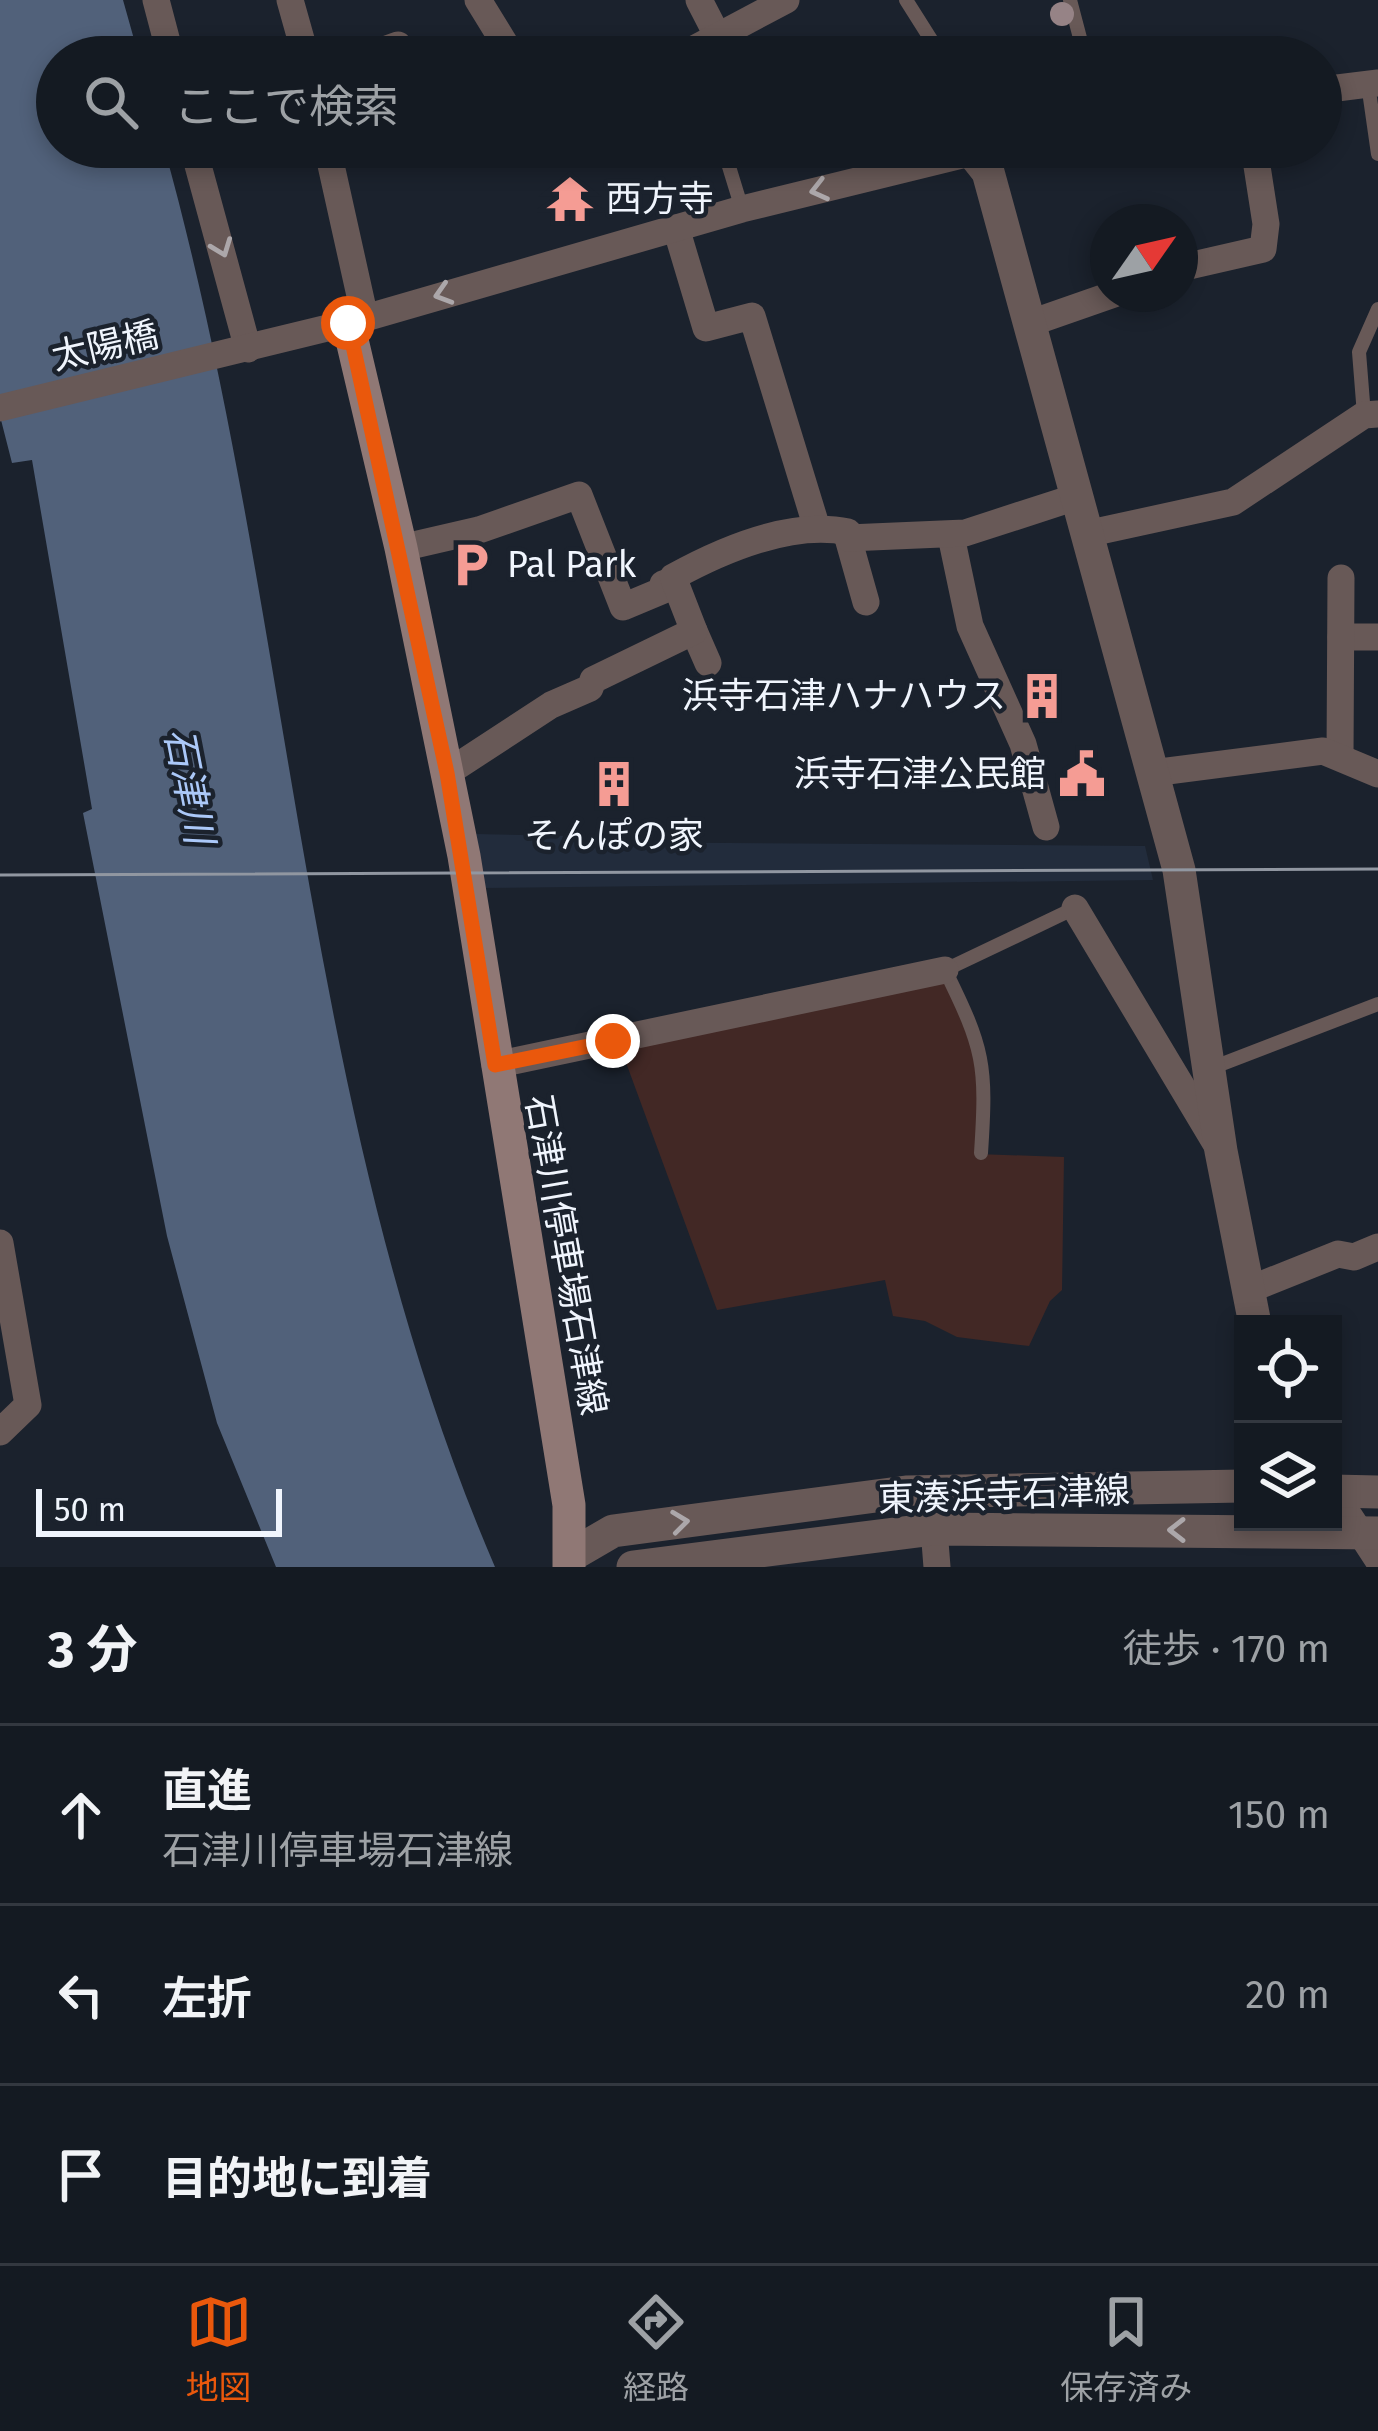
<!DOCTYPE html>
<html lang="ja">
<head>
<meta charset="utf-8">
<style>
	:root { --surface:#141a22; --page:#21272f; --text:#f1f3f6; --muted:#9da1a5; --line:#333840; --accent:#ea580c }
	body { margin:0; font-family:"Fira Sans","Noto Sans JP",sans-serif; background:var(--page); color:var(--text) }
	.controls { position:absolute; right:36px; bottom:36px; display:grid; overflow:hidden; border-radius:0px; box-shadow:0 6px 18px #0003 }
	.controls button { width:108px; height:108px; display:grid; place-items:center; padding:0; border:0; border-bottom:3px solid var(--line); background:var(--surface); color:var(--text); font:60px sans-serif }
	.compass { position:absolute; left:1090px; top:204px; width:108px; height:108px; border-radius:50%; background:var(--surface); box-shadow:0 6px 18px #0003; rotate:56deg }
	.scale { position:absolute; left:36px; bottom:30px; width:246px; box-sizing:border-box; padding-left:12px; border:6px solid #f0f5fd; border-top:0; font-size:33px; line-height:42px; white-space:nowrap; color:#f0f5fd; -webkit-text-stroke:9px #1b222d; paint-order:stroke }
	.stop { position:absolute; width:36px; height:36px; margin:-27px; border:9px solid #ea580c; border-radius:50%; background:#fff }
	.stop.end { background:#ea580c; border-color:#fff; box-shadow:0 3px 12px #0008 }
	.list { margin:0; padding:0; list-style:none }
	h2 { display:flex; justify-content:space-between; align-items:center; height:156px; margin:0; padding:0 48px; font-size:51px }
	h2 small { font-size:39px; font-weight:400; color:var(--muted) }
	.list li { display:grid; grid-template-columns:78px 1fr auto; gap:36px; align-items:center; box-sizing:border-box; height:180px; padding:0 48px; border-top:3px solid var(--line) }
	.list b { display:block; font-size:45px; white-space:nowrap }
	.list p { margin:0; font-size:39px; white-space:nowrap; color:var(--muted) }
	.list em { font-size:39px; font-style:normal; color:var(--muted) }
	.icon { flex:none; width:66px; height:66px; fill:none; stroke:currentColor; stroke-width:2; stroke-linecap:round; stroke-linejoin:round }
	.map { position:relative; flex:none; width:1378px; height:1567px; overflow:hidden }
	.search { position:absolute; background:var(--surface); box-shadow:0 6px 18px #0003; left:36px; right:36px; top:36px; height:132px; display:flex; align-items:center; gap:30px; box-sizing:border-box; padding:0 42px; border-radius:66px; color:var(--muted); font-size:45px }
	.sheet { height:696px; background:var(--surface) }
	nav { display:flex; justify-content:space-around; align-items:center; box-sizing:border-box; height:168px; border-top:3px solid var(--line); background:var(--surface); font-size:33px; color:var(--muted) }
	nav a { display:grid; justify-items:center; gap:6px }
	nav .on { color:var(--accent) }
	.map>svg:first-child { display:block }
	.built { fill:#222c3c }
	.green { fill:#422825 }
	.water { fill:#51617a }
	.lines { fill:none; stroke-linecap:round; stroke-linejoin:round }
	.service { stroke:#685957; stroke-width:14 }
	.minor { stroke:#685957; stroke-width:27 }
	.tertiary { stroke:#685957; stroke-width:33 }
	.secondary { stroke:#907875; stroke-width:33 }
	.tram { stroke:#9197a1; stroke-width:3 }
	.tree { fill:#968386 }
	.oneway { stroke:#aca7aa }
	.route { stroke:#ea580c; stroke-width:15 }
	.labels { text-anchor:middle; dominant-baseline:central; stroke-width:9; stroke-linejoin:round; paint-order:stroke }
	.poi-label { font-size:36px; fill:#f0f5fd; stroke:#1b222d; text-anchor:start }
	.street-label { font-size:36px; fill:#f0f5fd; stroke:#1b222d }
	.water-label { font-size:39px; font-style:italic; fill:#abc8f8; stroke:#1b222d }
</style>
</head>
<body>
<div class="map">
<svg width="1378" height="1567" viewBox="0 0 1378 1567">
	<rect width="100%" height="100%" fill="#1b222d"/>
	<path class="built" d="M475 834 574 836 576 842 1145 846 1153 880 482 888Z"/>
	<path class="green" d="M944 978C980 1054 982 1071 977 1154L1064 1157 1062 1290 1050 1301 1029 1346 957 1337 925 1321 893 1316 885 1280 717 1310 621 1049Z"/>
	<path class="water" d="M0 0H123L139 57H57V147H164C294 615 301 1117 495 1567H276L217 1423 167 1236 83 813 92 809 32 460 12 463 0 416Z"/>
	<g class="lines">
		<g class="service">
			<path d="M906 0 942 57"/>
			<path d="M1070 0 1085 57"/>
			<path d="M1368 84 1378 154"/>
			<path d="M723 147 742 209"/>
			<path d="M1364 415 1359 352 1378 309"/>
			<path d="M1209 1069 1378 1004"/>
			<path d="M981 1153C987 1064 984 1049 945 970L1075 908"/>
		</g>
		<g class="minor">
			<path d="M156 0 171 57"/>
			<path d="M290 0 306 57"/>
			<path d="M478 0 513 57"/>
			<path d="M699 0 717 35"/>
			<path d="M365 57 398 45"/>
			<path d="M679 57 786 0"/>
			<path d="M1321 90 1378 83"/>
			<path d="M193 147 248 349"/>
			<path d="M327 147 365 318"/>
			<path d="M676 228 706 328 752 316 816 525"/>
			<path d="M1180 268 1263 249 1266 224 1254 147"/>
			<path d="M1028 324 1114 294"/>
			<path d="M0 408 348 323 742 209 995 147"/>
			<path d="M1086 534 1233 502 1364 415 1378 414"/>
			<path d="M951 536 970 626 1023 744 1046 827"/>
			<path d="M848 538 866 602"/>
			<path d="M401 548 479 530 579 495 623 607 666 589 663 584 674 580"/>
			<path d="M694 631 708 663"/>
			<path d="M1341 637H1378"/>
			<path d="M1340 756 1341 578"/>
			<path d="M447 773 551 705 590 688 593 680 694 631 673 577C722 550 792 520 848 532V538L965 533 1076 497"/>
			<path d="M1152 773 1323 751 1378 774"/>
			<path d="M1075 908 1218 1147"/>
			<path d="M495 1065 945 970"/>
			<path d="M0 1243 28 1405 0 1432"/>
			<path d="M1248 1290 1338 1254 1354 1257 1378 1247"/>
			<path d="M1333 1491 1378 1560"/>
			<path d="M934 1529 937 1567"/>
		</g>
		<g class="tertiary">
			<path d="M973 153 988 172 1179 870 1221 1151 1255 1324"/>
			<path d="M1333 1491 1378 1492"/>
			<path d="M570 1556 613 1531 906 1492 1243 1486"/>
			<path d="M633 1567 934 1529 1378 1533"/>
		</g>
		<path class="secondary" d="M348 323 401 548 464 856 569 1505V1567"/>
		<path class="tram" d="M0 875 1378 869"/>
	</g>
	<circle class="tree" cx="1062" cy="14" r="12"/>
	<defs><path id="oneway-chevron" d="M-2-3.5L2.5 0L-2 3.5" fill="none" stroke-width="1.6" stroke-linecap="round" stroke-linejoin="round" transform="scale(3)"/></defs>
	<g class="oneway">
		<use href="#oneway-chevron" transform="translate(819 190) rotate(166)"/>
		<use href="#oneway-chevron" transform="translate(222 248) rotate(69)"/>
		<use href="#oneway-chevron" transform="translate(443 294) rotate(163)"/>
		<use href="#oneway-chevron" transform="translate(680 1522) rotate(-7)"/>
		<use href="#oneway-chevron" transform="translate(1177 1530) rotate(-180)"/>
	</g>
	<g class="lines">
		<path class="route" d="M348 323 447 773 495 1065 613 1041"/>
	</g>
	<defs>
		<symbol id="temple-bare" viewBox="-9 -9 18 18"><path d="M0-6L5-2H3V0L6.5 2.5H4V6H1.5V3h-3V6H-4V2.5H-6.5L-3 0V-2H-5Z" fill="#f59c94" stroke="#1b222d" stroke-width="2.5" paint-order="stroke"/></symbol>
		<symbol id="parking-bare" viewBox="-9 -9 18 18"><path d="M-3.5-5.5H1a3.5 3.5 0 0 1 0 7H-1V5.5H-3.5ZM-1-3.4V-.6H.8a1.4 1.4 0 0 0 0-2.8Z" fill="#f59c94" stroke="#1b222d" stroke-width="2.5" paint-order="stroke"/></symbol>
		<symbol id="building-bare" viewBox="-9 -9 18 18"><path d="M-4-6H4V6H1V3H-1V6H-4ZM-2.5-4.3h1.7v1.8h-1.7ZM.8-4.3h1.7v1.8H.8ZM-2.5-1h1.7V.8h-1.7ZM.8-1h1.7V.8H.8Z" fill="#f59c94" stroke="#1b222d" stroke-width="2.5" paint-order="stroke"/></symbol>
		<symbol id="civic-bare" viewBox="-9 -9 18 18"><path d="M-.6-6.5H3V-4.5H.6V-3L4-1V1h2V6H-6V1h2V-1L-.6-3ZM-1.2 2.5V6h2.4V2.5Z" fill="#f59c94" stroke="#1b222d" stroke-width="2.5" paint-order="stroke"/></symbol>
	</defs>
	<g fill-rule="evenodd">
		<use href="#temple-bare" x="537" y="166" width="66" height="66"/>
		<use href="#parking-bare" x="438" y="532" width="66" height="66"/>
		<use href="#building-bare" x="1009" y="663" width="66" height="66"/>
		<use href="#civic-bare" x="1049" y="741" width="66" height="66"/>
		<use href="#building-bare" x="581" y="751" width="66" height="66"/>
	</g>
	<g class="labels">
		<g class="poi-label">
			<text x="606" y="199">西方寺</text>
			<text x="507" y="565">Pal Park</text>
			<text x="1006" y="696" text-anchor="end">浜寺石津ハナハウス</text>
			<text x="1046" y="774" text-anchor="end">浜寺石津公民館</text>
			<text x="614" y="836" text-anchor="middle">そんぽの家</text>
		</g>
		<g class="street-label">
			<text transform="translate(105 346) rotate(-13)">太陽橋</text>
			<text transform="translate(566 1255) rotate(80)">石津川停車場石津線</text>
			<text transform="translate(1004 1495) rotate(-2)">東湊浜寺石津線</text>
		</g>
		<g class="water-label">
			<text transform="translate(189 786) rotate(79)">石津川</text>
		</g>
	</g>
</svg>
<div class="controls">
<button><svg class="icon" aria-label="locate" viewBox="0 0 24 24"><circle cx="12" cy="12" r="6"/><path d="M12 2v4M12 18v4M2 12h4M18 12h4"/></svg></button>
<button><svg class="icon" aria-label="layers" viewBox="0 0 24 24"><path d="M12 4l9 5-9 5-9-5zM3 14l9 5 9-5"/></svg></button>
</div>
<svg class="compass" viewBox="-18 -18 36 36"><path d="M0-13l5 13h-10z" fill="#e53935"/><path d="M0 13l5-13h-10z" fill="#9da1a5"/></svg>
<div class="scale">50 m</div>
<div class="stop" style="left:348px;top:323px"></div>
<div class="stop end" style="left:613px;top:1041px"></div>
<div class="search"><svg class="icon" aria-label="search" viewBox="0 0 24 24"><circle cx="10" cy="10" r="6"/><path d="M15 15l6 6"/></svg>ここで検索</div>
</div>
<section class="sheet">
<h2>3 分<small>徒歩 · 170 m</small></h2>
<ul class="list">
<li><svg class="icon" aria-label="ahead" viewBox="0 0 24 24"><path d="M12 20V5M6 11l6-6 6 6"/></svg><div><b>直進</b><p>石津川停車場石津線</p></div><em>150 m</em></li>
<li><svg class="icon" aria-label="left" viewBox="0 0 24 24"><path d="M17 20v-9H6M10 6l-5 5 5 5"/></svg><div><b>左折</b></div><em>20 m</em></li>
<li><svg class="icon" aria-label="arrive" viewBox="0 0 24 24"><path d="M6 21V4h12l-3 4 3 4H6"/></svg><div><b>目的地に到着</b></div></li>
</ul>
</section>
<nav>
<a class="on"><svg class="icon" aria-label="map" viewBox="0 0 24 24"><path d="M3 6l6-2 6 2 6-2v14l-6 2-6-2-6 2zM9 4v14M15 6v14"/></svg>地図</a>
<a><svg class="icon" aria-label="directions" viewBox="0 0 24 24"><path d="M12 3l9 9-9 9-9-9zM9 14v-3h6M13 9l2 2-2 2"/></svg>経路</a>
<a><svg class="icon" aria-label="saved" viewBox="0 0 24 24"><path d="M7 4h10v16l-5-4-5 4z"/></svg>保存済み</a>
</nav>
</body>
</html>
